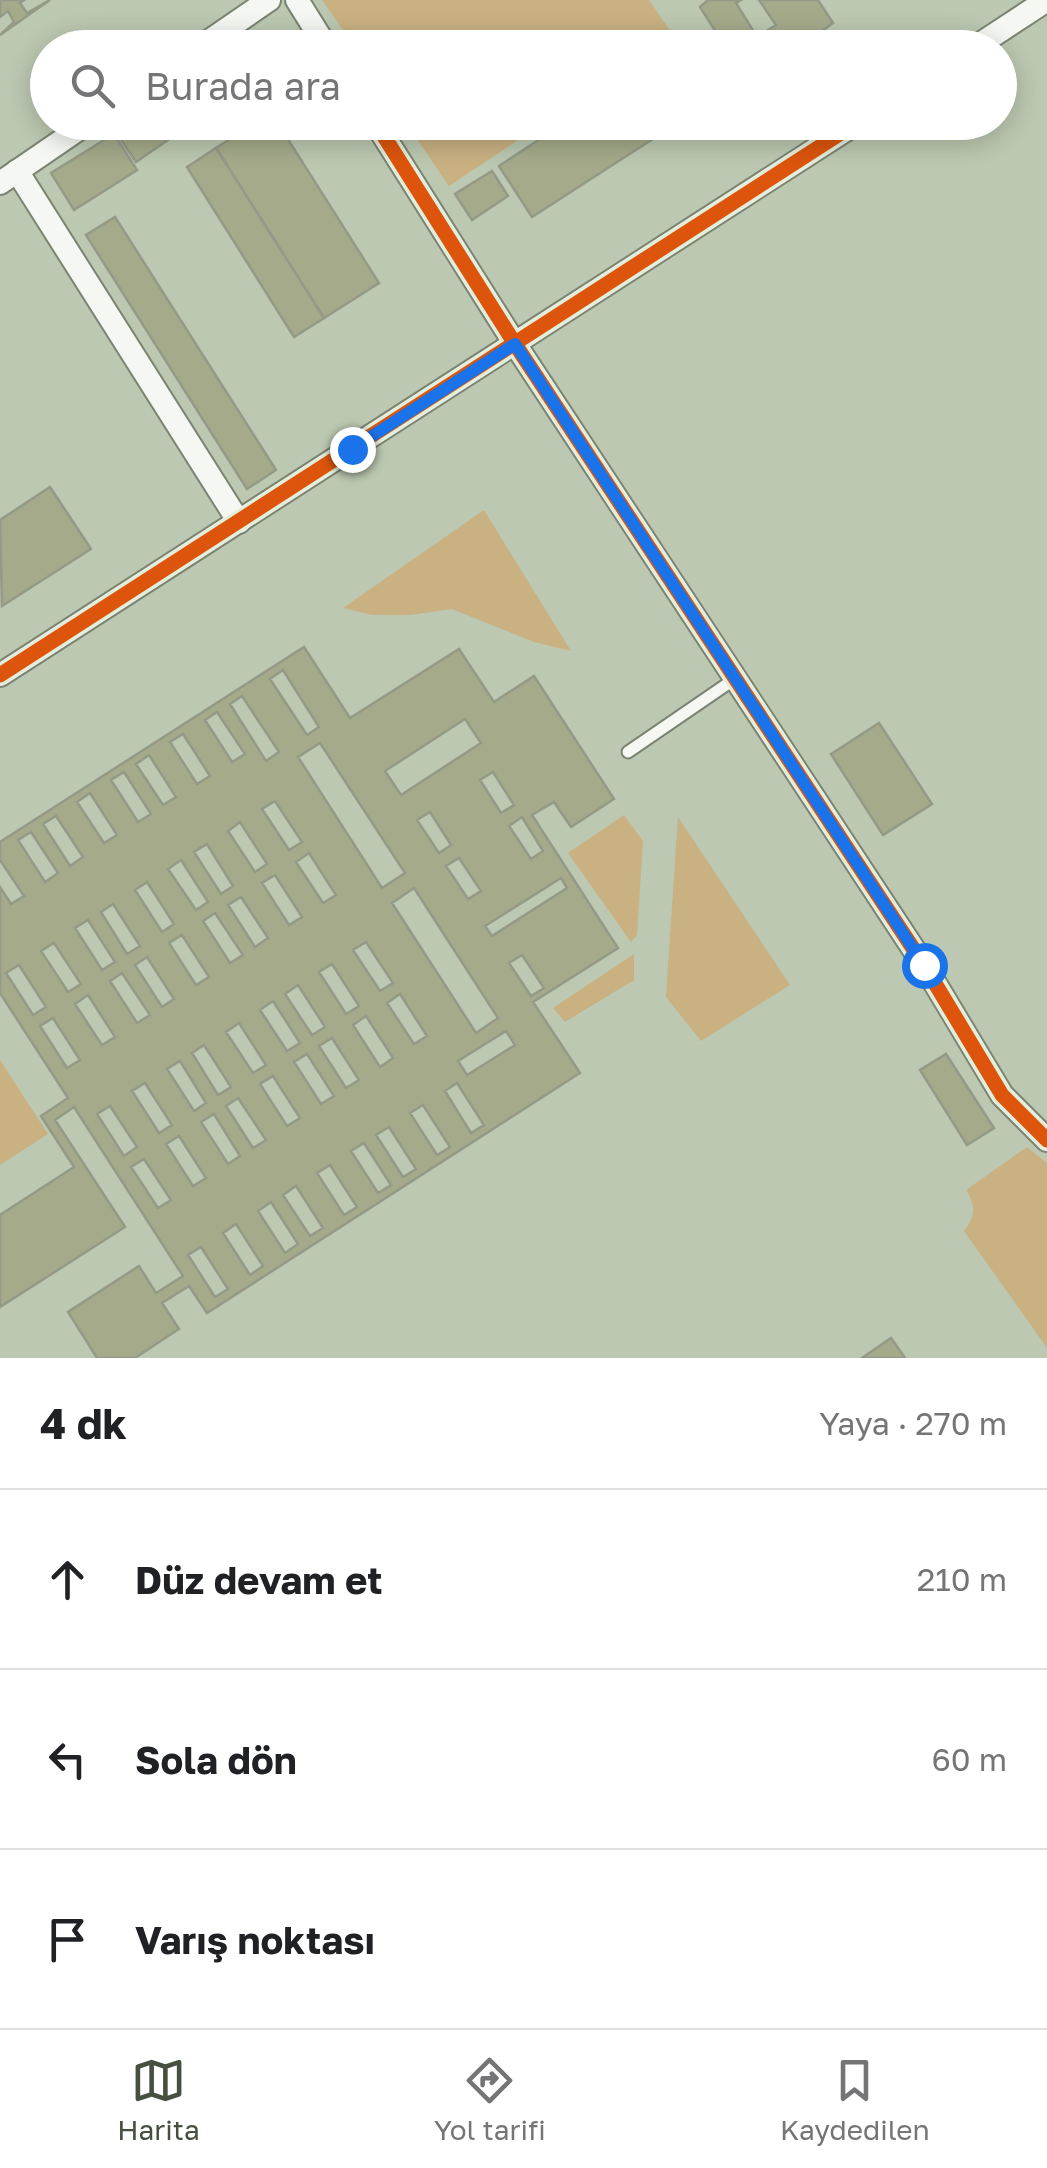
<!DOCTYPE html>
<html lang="tr">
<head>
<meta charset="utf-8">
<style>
	:root { --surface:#fff; --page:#f6f6f6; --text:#202124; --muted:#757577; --line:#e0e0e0; --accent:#475040 }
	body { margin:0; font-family:"Golos Text",sans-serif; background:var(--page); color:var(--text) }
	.stop { position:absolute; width:30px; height:30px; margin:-22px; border:8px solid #1a73e8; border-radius:50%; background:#fff }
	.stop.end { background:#1a73e8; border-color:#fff; box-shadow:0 2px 10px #0008 }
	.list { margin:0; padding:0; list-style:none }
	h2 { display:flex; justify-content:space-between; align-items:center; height:130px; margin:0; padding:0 40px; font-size:42px }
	h2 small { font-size:32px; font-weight:400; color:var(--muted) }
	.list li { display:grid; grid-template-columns:65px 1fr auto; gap:30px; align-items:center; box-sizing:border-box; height:180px; padding:0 40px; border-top:2px solid var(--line) }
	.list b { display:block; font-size:38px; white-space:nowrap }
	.list em { font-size:32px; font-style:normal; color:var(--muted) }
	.icon { flex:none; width:55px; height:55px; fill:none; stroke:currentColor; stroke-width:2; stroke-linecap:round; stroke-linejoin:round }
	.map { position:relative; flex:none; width:1047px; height:1358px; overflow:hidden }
	.search { position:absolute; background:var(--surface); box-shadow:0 5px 25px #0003; left:30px; right:30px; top:30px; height:110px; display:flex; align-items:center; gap:25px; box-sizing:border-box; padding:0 35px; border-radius:55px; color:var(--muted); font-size:38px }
	.sheet { height:670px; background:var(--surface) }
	nav { display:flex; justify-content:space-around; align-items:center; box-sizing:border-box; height:140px; border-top:2px solid var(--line); background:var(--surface); font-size:28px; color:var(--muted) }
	nav a { display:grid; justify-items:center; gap:5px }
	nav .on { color:var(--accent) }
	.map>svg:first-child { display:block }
	.green { fill:#c9b182 }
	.building { fill:#a4aa8a; stroke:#949a87; stroke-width:2.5; fill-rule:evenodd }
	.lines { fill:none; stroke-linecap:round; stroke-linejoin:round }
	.lane-casing { stroke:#7b8472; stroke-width:15 }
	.street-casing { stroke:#7b8472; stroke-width:26 }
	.lane { stroke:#f5f7f3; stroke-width:11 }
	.street { stroke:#f5f7f3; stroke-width:22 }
	.cycleway-casing { stroke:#e2eed9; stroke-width:21 }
	.cycleway { stroke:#dd550c; stroke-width:15 }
	.route { stroke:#1a73e8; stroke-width:12 }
</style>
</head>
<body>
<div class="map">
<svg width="1047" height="1358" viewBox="0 0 1047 1358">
	<rect width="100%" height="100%" fill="#bcc8b1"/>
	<g class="green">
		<path d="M322 0H649L673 35 654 48 355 47Z"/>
		<path d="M406 123H544L449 186Z"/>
		<path d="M484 510 571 651 534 642 452 609 410 615H372L343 608Z"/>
		<path d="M624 815 643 841 637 935 631 942 568 853Z"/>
		<path d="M678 817 790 985 701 1041 666 997Z"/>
		<path d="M634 954V980L565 1022 553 1008Z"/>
		<path d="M0 1060 48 1134 0 1165Z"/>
		<path d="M1027 1147 1047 1163V1348L964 1231C976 1216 976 1206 966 1190Z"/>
	</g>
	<g class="building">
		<path d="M0 0H24L20 3 27 13 50 0 0 35 14 22 8 11 0 17Z"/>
		<path d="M708 0H741L736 3 757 37 776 25 759 0H818L833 23 799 48H726L700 7Z"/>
		<path d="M144 122H194L136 162 120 138Z"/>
		<path d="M257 122H277L379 283 324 318 216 148Z"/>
		<path d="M566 122H679L532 217 499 166Z"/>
		<path d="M114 134 137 170 74 210 51 173Z"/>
		<path d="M216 148 324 318 294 337 187 167Z"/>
		<path d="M492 171 508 196 472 220 455 194Z"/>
		<path d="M115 217 276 470 247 489 86 235Z"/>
		<path d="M50 487 91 549 2 606 0 520Z"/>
		<path d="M304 647 350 718 459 649 494 702 534 676 614 799 571 827 554 802 532 815 618 948 533 1002 580 1073 207 1313 189 1286 162 1303 179 1329 135 1358H97L68 1312 139 1266 156 1293 183 1276 74 1107 55 1120 125 1227 0 1307V1215L74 1167 41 1116 68 1098 0 993V887L11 904 24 896 0 860V842ZM283 670 319 727 307 735 270 679ZM242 696 279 752 266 761 230 704ZM217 712 245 754 232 762 205 720ZM465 719 481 743 401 795 385 771ZM183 734 210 776 197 784 170 742ZM320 743 405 873 382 888 298 757ZM149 755 176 797 163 805 136 764ZM124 772 151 814 138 822 111 780ZM493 772 514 805 501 813 480 780ZM90 793 117 835 104 843 77 802ZM275 801 302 842 289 850 262 809ZM430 812 451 845 439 853 417 820ZM56 816 83 857 70 866 43 824ZM522 817 543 851 531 859 509 826ZM240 822 267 864 255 872 228 831ZM31 832 58 873 45 882 18 840ZM207 844 233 886 221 894 194 852ZM309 853 336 895 323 903 296 862ZM459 858 481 891 468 899 446 866ZM181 860 208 902 196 910 168 869ZM275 875 302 917 289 925 262 883ZM561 878 567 888 492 936 485 926ZM147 882 174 924 162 932 135 890ZM414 888 498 1018 476 1033 392 903ZM241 897 268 938 255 947 228 905ZM113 904 140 946 127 954 101 912ZM215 913 243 955 230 963 203 921ZM88 920 115 962 102 970 75 928ZM182 935 209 977 196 985 169 943ZM366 942 393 983 380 991 353 950ZM54 943 81 984 68 992 41 951ZM522 955 544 988 531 996 509 963ZM147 957 174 999 162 1007 135 965ZM332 964 359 1006 346 1014 319 972ZM19 965 46 1007 33 1015 6 973ZM122 973 150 1015 137 1023 110 981ZM298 985 325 1027 312 1035 285 994ZM400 994 427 1036 414 1044 387 1003ZM88 995 115 1037 102 1045 75 1004ZM273 1001 300 1043 287 1051 260 1010ZM366 1016 393 1058 380 1067 353 1025ZM53 1018 80 1060 67 1068 40 1026ZM239 1023 266 1065 253 1073 226 1032ZM506 1031 515 1045 467 1075 458 1061ZM332 1038 359 1080 346 1088 319 1046ZM204 1045 231 1087 218 1095 192 1053ZM307 1054 334 1096 321 1104 294 1062ZM180 1061 206 1103 194 1111 167 1069ZM273 1076 300 1118 287 1126 260 1084ZM145 1083 172 1125 159 1133 132 1091ZM457 1083 484 1125 471 1133 445 1091ZM238 1098 266 1140 253 1148 226 1106ZM423 1105 450 1147 437 1155 410 1113ZM110 1106 137 1147 124 1156 97 1114ZM214 1114 240 1156 228 1164 201 1122ZM389 1127 416 1169 403 1177 376 1135ZM179 1136 206 1178 193 1186 166 1144ZM364 1143 391 1185 378 1193 351 1151ZM144 1159 171 1200 158 1208 131 1167ZM330 1165 357 1207 344 1215 317 1173ZM296 1186 323 1228 310 1236 283 1195ZM271 1202 298 1244 285 1253 258 1211ZM236 1224 263 1266 250 1275 223 1233ZM201 1247 228 1289 215 1297 188 1255Z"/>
		<path d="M879 723 932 804 883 835 831 754Z"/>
		<path d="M946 1054 994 1128 967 1145 920 1070Z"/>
		<path d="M891 1338 905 1358H862Z"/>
	</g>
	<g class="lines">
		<defs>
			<path id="lane" d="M628 752 736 678"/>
			<g id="street">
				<path d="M297 0 327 48"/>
				<path d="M199 48 269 0"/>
				<path d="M974 48 1047 0"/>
				<path d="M375 122 515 344 924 965 1002 1095 1047 1140"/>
				<path d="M17 171 239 522"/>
				<path d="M0 183 89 122"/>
				<path d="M0 675 858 122"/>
			</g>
		</defs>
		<use href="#lane" class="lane-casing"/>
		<use href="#street" class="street-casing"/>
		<use href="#lane" class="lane"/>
		<use href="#street" class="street"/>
		<defs>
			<g id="cycleway">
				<path d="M375 122 515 344 924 965 1002 1095 1047 1140"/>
				<path d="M0 675 858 122"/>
			</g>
		</defs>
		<use href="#cycleway" class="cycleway-casing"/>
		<use href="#cycleway" class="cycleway"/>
	</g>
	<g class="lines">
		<path class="route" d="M352 449 515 344 924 965"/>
	</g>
</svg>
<div class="stop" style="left:924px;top:965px"></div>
<div class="stop end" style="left:352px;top:449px"></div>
<div class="search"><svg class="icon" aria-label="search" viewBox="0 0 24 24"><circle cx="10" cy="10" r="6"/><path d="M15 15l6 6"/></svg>Burada ara</div>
</div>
<section class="sheet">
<h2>4 dk<small>Yaya · 270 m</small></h2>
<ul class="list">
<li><svg class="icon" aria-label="ahead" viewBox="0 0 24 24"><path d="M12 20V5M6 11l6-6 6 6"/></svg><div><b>Düz devam et</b></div><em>210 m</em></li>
<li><svg class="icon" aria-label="left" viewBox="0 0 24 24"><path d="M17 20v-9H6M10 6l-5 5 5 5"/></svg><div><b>Sola dön</b></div><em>60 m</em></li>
<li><svg class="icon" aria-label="arrive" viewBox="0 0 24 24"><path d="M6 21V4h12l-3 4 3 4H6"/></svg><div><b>Varış noktası</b></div></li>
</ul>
</section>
<nav>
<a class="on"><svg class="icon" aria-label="map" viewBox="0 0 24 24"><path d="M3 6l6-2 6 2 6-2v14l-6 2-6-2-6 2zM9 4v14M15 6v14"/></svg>Harita</a>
<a><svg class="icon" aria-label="directions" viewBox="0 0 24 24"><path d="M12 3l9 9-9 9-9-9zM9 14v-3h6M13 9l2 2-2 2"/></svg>Yol tarifi</a>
<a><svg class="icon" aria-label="saved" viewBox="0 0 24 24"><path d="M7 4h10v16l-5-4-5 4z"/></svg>Kaydedilen</a>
</nav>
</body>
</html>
